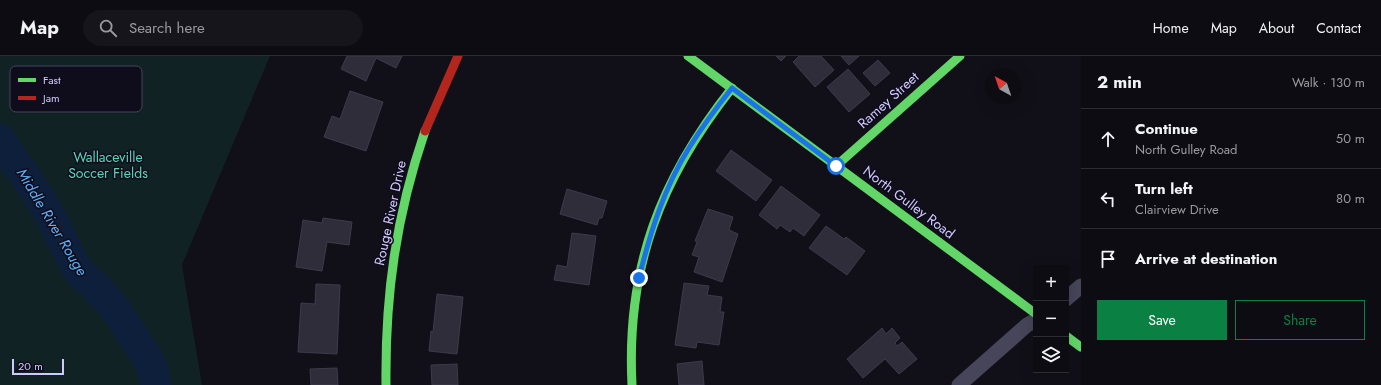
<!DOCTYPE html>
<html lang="en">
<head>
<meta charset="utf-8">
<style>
	:root { --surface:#0d0c12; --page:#16151b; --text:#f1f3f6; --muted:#9a9b9f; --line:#2d2c32; --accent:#0b8043 }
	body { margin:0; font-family:Jost,sans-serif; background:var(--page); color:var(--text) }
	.controls { position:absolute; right:12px; bottom:12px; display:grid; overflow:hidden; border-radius:0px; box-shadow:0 4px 16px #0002 }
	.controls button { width:36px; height:36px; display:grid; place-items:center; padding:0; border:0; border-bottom:1px solid var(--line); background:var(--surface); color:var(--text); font:20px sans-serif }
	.compass { position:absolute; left:985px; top:12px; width:36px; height:36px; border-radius:50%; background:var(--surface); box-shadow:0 4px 16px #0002; rotate:320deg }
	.scale { position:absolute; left:12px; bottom:10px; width:52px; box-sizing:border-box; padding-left:4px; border:2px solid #d0cafc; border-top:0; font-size:11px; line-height:14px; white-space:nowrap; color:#d0cafc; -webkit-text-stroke:3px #0f0c1c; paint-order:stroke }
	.stop { position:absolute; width:12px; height:12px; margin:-9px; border:3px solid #1a73e8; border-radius:50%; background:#fff }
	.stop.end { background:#1a73e8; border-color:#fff; box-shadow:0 1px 4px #0008 }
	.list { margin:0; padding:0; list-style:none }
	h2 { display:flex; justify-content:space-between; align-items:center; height:52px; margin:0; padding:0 16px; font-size:17px }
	h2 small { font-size:13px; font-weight:400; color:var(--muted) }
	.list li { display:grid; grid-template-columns:26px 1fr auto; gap:12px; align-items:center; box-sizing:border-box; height:60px; padding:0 16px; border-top:1px solid var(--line) }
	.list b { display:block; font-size:15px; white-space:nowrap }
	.list p { margin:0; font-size:13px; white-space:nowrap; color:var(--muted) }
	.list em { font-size:13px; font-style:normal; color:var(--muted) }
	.actions { display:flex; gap:8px; padding:12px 16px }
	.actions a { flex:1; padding:9px 0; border:1px solid var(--accent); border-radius:0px; text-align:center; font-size:14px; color:var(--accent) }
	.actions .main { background:var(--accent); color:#fff }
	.icon { flex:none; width:22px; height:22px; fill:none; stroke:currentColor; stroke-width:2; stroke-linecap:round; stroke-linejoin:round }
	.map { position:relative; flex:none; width:1081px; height:329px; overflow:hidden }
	header { display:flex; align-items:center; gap:24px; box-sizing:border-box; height:56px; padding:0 20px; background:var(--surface); border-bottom:1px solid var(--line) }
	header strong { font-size:19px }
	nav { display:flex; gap:22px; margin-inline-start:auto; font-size:14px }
	.search { width:280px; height:36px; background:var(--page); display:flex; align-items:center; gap:10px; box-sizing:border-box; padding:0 14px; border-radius:22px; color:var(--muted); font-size:15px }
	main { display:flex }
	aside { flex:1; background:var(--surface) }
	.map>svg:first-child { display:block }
	.green { fill:#102223 }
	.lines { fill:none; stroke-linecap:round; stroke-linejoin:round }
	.river { stroke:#0e1f3b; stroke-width:31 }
	.building { fill:#302d3b; stroke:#3d3a4c }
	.street { stroke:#464559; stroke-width:15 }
	.fast { stroke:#63d668; stroke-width:9 }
	.jam { stroke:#b3261e; stroke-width:9 }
	.route { stroke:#1a73e8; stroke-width:5 }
	.labels { text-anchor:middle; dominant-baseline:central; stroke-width:3; stroke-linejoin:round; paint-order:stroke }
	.street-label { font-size:14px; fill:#d0cafc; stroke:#0f0c1c }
	.park-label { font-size:14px; fill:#5cd6b8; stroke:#0f0c1c }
	.water-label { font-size:15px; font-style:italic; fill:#5faff5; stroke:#0f0c1c }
	.key { fill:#0f0c1c; stroke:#49455f; stroke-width:1 }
	.key-label { font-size:11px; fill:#d0cafc }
</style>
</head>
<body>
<header>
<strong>Map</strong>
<div class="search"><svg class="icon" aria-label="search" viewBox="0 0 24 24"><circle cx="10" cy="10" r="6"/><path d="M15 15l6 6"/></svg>Search here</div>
<nav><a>Home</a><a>Map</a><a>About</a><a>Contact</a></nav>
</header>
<main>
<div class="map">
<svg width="1081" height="329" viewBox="0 0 1081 329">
	<rect width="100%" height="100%" fill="#111018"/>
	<path class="green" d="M0 0H270L182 209 202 329H0Z"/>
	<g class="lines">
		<path class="river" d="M0 83 10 99 34 133 50 160 78 215 85 222 93 228 114 251 148 303 152 312 156 329"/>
	</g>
	<g class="building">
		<path d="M347 0H402L396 12 376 2 366 25 341 13Z"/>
		<path d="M776 0H786L781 5Z"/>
		<path d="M799 0H821L834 14 815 31 793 6Z"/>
		<path d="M841 0H859L849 9Z"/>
		<path d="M878 4 890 17 875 30 863 17Z"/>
		<path d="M848 13 870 38 849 56 827 31Z"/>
		<path d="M350 35 383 46 366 95 324 81 332 60 340 63Z"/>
		<path d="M731 94 772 124 756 145 716 115Z"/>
		<path d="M781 130 820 159 804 180 793 172 790 176 780 169 777 173 759 159Z"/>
		<path d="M567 133 607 145 602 162H599L597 169 560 158Z"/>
		<path d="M708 153 733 161 729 174 738 178 722 226 694 216 699 201 692 199 697 186 695 185Z"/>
		<path d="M323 162 352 166 349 189 327 186 322 215 296 211 303 164 322 167Z"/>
		<path d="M826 170 844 183 846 181 865 195 847 219 809 192Z"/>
		<path d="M572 177 596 180 589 229 554 224 557 209 567 211Z"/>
		<path d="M684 227 709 230 707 239 722 241 720 256H724L719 289 697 286 696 292 675 289Z"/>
		<path d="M316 228 340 229 337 298 298 296 301 247 315 248Z"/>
		<path d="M437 238 463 241 457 298 429 295 431 275 433 276Z"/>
		<path d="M882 272 886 278 892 272 900 282 895 287 897 290 902 286 917 303 899 318 885 303 863 322 847 303Z"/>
		<path d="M702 305 704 329H679L677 308Z"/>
		<path d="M457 308 458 329H432L431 309Z"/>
		<path d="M337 312 338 329H311L310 313Z"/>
	</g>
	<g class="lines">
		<g class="street">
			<path d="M1066 243 1081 230"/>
			<path d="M959 329 1027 269 1036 264"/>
		</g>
		<g class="fast">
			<path d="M688 0 1036 258"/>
			<path d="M836 110 960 0"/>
			<path d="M1066 280 1081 291"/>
			<path d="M386 329C385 239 396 160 425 75"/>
			<path d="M632 329C626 212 660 123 732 32"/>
		</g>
		<path class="jam" d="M425 75 458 0"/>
	</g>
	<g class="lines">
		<path class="route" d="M639 222C650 177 664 132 689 92 702 71 716 52 732 32L836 110"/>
	</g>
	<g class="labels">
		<g class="street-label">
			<text transform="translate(888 44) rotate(-42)">Ramey Street</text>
			<text transform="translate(909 146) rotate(37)">North Gulley Road</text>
			<text transform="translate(390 157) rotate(-78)">Rouge River Drive</text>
		</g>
		<g class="park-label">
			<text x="108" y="101">Wallaceville<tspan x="108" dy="16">Soccer Fields</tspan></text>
		</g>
		<g class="water-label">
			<text transform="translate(52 166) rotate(59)">Middle River Rouge</text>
		</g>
	</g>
	<rect x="10" y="10" width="132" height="46" rx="6" class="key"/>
	<rect x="18" y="22" width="18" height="4" fill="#63d668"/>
	<rect x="18" y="40" width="18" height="4" fill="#b3261e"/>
	<g class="key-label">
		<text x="43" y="28">Fast</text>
		<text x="43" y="46">Jam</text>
	</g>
</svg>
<div class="controls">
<button>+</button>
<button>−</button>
<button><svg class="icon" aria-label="layers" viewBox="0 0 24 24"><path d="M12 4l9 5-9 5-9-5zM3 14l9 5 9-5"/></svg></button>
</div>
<svg class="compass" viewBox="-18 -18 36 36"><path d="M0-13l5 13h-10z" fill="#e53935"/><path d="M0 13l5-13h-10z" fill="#9a9b9f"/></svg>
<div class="scale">20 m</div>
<div class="stop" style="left:836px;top:110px"></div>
<div class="stop end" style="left:639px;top:222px"></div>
</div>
<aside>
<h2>2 min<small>Walk · 130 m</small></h2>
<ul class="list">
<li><svg class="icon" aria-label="ahead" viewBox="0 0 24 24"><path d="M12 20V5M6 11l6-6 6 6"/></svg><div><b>Continue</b><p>North Gulley Road</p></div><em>50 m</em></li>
<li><svg class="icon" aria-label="left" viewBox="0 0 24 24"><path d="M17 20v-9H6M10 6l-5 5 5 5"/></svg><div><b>Turn left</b><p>Clairview Drive</p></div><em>80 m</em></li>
<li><svg class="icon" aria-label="arrive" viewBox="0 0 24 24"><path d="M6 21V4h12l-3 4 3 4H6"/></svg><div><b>Arrive at destination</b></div></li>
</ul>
<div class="actions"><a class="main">Save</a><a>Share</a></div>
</aside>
</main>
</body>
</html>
